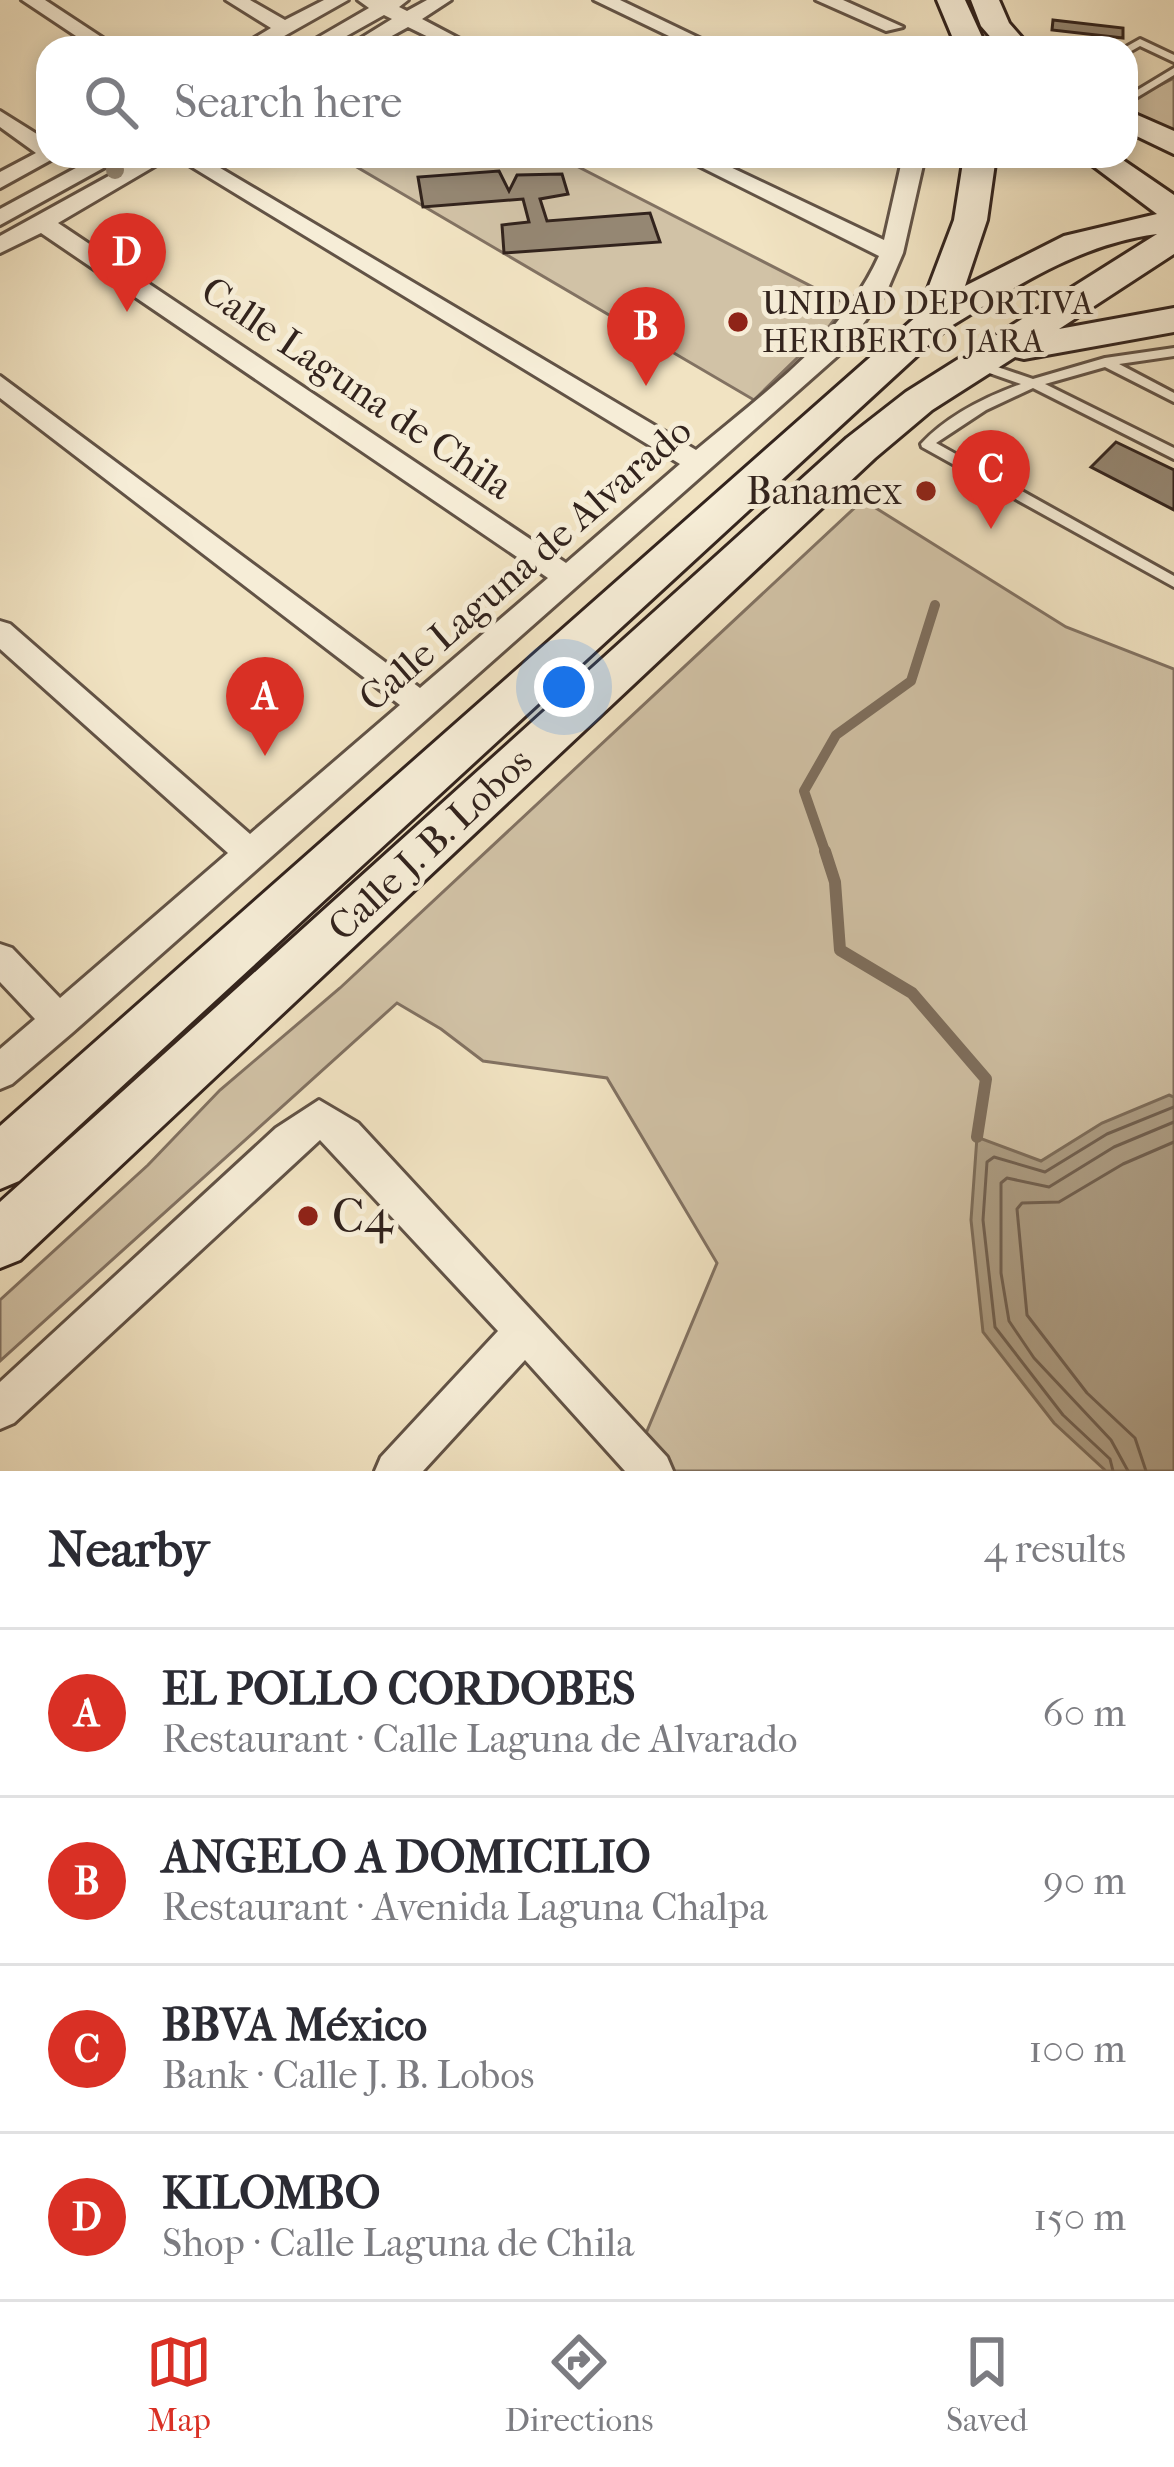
<!DOCTYPE html>
<html lang="en">
<head>
<meta charset="utf-8">
<style>
	:root { --surface:#fff; --page:#f7f7f7; --text:#2b2b33; --muted:#7c7c81; --line:#e1e1e2; --accent:#d93025 }
	body { margin:0; font-family:"IM FELL French Canon",serif; background:var(--page); color:var(--text) }
	.you { position:absolute; left:564px; top:687px; width:42px; height:42px; margin:-30px; border:9px solid #fff; border-radius:50%; background:#1a73e8; box-shadow:0 0 0 18px #1a73e833 }
	.badge { display:grid; place-items:center; width:78px; height:78px; border-radius:50%; background:var(--accent); color:#fff; font-size:39px; font-weight:700 }
	.pin { position:absolute; translate:-50% -99px; filter:drop-shadow(0 3px 6px #0008) }
	.pin::after { content:''; position:absolute; top:63px; width:42px; height:36px; background:inherit; clip-path:polygon(0 0,100% 0,50% 100%) }
	.list { margin:0; padding:0; list-style:none }
	h2 { display:flex; justify-content:space-between; align-items:center; height:156px; margin:0; padding:0 48px; font-size:51px }
	h2 small { font-size:39px; font-weight:400; color:var(--muted) }
	.list li { display:grid; grid-template-columns:78px 1fr auto; gap:36px; align-items:center; box-sizing:border-box; height:168px; padding:0 48px; border-top:3px solid var(--line) }
	.list b { display:block; font-size:45px; white-space:nowrap }
	.list p { margin:0; font-size:39px; white-space:nowrap; color:var(--muted) }
	.list em { font-size:39px; font-style:normal; color:var(--muted) }
	.icon { flex:none; width:66px; height:66px; fill:none; stroke:currentColor; stroke-width:2; stroke-linecap:round; stroke-linejoin:round }
	.map { position:relative; flex:none; width:1174px; height:1471px; overflow:hidden }
	.search { position:absolute; background:var(--surface); box-shadow:0 6px 18px #0003; left:36px; right:36px; top:36px; height:132px; display:flex; align-items:center; gap:30px; box-sizing:border-box; padding:0 42px; border-radius:36px; color:var(--muted); font-size:45px }
	.sheet { height:828px; background:var(--surface) }
	nav { display:flex; justify-content:space-around; align-items:center; box-sizing:border-box; height:168px; border-top:3px solid var(--line); background:var(--surface); font-size:33px; color:var(--muted) }
	nav a { display:grid; justify-items:center; gap:6px }
	nav .on { color:var(--accent) }
	.map>svg:first-child { display:block }
	.green { fill:#d1c2a6; stroke:#827262; stroke-width:3 }
	.water { fill:#b0a28a; stroke:#7e6f5e; stroke-width:3 }
	.lines { fill:none; stroke-linecap:round; stroke-linejoin:round }
	.shore { stroke:#716254; stroke-width:3 }
	.stream-far1 { stroke:#7e6f5e; stroke-width:10 }
	.stream { stroke:#7e6f5e; stroke-width:12 }
	.building { fill:#958773; stroke:#32231d; stroke-width:3 }
	.service-casing { stroke:#625346; stroke-width:6 }
	.minor-casing { stroke:#625346; stroke-width:6 }
	.secondary-casing { stroke:#32231d; stroke-width:6 }
	.service { fill:#f6edd7; fill-rule:evenodd }
	.minor { fill:#f6edd7; fill-rule:evenodd }
	.secondary { fill:#f6edd7; fill-rule:evenodd }
	.tree { fill:#9e8f7a }
	.poi-dot { fill:#8f2418; stroke:#f6edd7; stroke-width:4.5 }
	.labels { text-anchor:middle; dominant-baseline:central; stroke-width:10; stroke-linejoin:round; paint-order:stroke }
	.far-poi-label { font-size:33px; fill:#32231d; stroke:#f6edd7; text-anchor:start }
	.street-label { font-size:39px; fill:#32231d; stroke:#f6edd7 }
	.poi-label { font-size:39px; fill:#32231d; stroke:#f6edd7; text-anchor:end }
	.near-poi-label { font-size:48px; fill:#32231d; stroke:#f6edd7; text-anchor:start }
</style>
</head>
<body>
<div class="map">
<svg width="1174" height="1471" viewBox="0 0 1174 1471">
	<rect width="100%" height="100%" fill="#f1e3c2"/>
	<filter id="stains"><feTurbulence type="fractalNoise" baseFrequency=".00167" numOctaves="4"/><feColorMatrix values="0 0 0 0 .2 0 0 0 0 .09 0 0 0 0 .02 0 0 0 .5 -.17"/></filter>
	<radialGradient id="worn" r=".72"><stop offset=".6" stop-color="#630" stop-opacity="0"/><stop offset="1" stop-color="#630" stop-opacity=".3"/></radialGradient>
	<g class="green">
		<path d="M1174 78V133L1126 108V102Z"/>
		<path d="M338 156H557L846 304 828 328 754 400Z"/>
		<path d="M863 500 1066 627 1174 669V1471H670L642 1443 717 1263 607 1078 483 1061 441 1029 397 1003 0 1361V1300L148 1165 220 1090 340 988Z"/>
	</g>
	<path class="water" d="M1169 1095 1174 1097V1471H1106L1054 1423 983 1332 971 1220 977 1137 1041 1161 1102 1123Z"/>
	<g class="lines">
		<g class="shore">
			<path d="M1113 1471 1110 1459 1063 1415 995 1327 983 1220 987 1162 994 1157 1045 1172 1107 1134 1174 1107"/>
			<path d="M1128 1471 1111 1440 1034 1358 1009 1321 1001 1273V1183L1007 1178 1049 1187 1114 1147 1174 1122"/>
			<path d="M1146 1471 1135 1438 1087 1393 1027 1315 1017 1209 1022 1203 1059 1202 1123 1164 1174 1142"/>
		</g>
		<path class="stream-far1" d="M826 854 804 791 836 735 911 681 935 605"/>
		<path class="stream" d="M825 851 835 882 840 950 912 993 986 1079 977 1137"/>
	</g>
	<g class="building">
		<path d="M1053 20 1123 28V38L1052 30Z"/>
		<path d="M499 171 509 191 517 175 562 174 568 194 540 199 547 221 650 213 660 242 504 253 502 225 529 222 523 199 423 207 418 177Z"/>
		<path d="M1116 442 1174 470V510L1091 467Z"/>
	</g>
	<g class="lines">
		<defs>
			<g id="service">
				<path d="M1140 39 1174 55V62L1140 46 1126 54V48H1124Z"/>
				<path d="M1174 68V75L1126 104V97Z"/>
				<path d="M1174 348V356L1119 364 1174 393V402L1105 367 1045 384 1174 448V459L1033 388 986 410 936 443 1174 576V587L922 447 921 444C947 416 985 397 1021 384L975 368V362H983L1033 379 1105 358Z"/>
			</g>
			<g id="minor">
				<path d="M22 0H45L118 48H94Z"/>
				<path d="M226 0H250L285 20 324 0H348L263 48H238L271 28Z"/>
				<path d="M358 0H408L399 7 407 11 427 0H451L422 19 477 48H451L408 27 370 48H345L392 19 384 15 325 48H300L369 8Z"/>
				<path d="M594 0H620L720 48H694Z"/>
				<path d="M816 0H843L903 27 886 31Z"/>
				<path d="M0 111 48 141V156H58L0 188V172L36 153 0 127Z"/>
				<path d="M98 156H125L0 225V209Z"/>
				<path d="M145 156H172L58 223 566 563 680 464 174 156H200L696 450C765 392 841 339 879 256L679 156H707L884 240 903 156H925L903 253 886 293 843 351 72 1033 12 1084 0 1089V1049L35 1019 0 982V944L12 948 60 998 228 853 0 649V621L10 624 250 834 400 705 0 398V376L420 688 548 578 41 233 0 253V236Z"/>
				<path d="M319 1100 358 1123 667 1457 673 1471H625L525 1360 423 1471H375L381 1457 498 1331 320 1140 14 1423 0 1429V1382L276 1128Z"/>
			</g>
			<g id="secondary">
				<path d="M937 0H965L987 48H957Z"/>
				<path d="M971 0H999L1009 23 1031 48H1000L981 26Z"/>
				<path d="M1126 110 1174 131V154L1126 131Z"/>
				<path d="M964 156H996L987 220 965 286 1064 236 1157 214 1080 156H1117L1174 195V254L1059 329 1174 308V332L1024 359 1015 357 932 410 875 458 20 1260 0 1268V1202L847 438 906 392 1157 234C1078 244 1012 289 946 329L19 1181 0 1189V1126L918 315 954 220Z"/>
			</g>
		</defs>
		<use href="#service" class="service-casing"/>
		<use href="#minor" class="minor-casing"/>
		<use href="#secondary" class="secondary-casing"/>
		<use href="#service" class="service"/>
		<use href="#minor" class="minor"/>
		<use href="#secondary" class="secondary"/>
	</g>
	<circle class="tree" cx="115" cy="170" r="9"/>
	<g class="poi-dot">
		<circle cx="738" cy="322" r="12"/>
		<circle cx="926" cy="491" r="12"/>
		<circle cx="308" cy="1216" r="12"/>
	</g>
	<g class="labels">
		<g class="far-poi-label">
			<text x="762" y="303">UNIDAD DEPORTIVA<tspan x="762" dy="38">HERIBERTO JARA</tspan></text>
		</g>
		<g class="street-label">
			<text transform="translate(357 388) rotate(34)">Calle Laguna de Chila</text>
			<text transform="translate(525 564) rotate(-41)">Calle Laguna de Alvarado</text>
			<text transform="translate(430 844) rotate(-43)">Calle J. B. Lobos</text>
		</g>
		<g class="poi-label">
			<text x="902" y="491">Banamex</text>
		</g>
		<g class="near-poi-label">
			<text x="332" y="1216">C4</text>
		</g>
	</g>
	<rect width="100%" height="100%" filter="url(#stains)"/>
	<rect width="100%" height="100%" fill="url(#worn)"/>
</svg>
<div class="you"></div>
<div class="pin badge" style="left:265px;top:756px">A</div>
<div class="pin badge" style="left:646px;top:386px">B</div>
<div class="pin badge" style="left:991px;top:529px">C</div>
<div class="pin badge" style="left:127px;top:312px">D</div>
<div class="search"><svg class="icon" aria-label="search" viewBox="0 0 24 24"><circle cx="10" cy="10" r="6"/><path d="M15 15l6 6"/></svg>Search here</div>
</div>
<section class="sheet">
<h2>Nearby<small>4 results</small></h2>
<ul class="list">
<li><span class="badge">A</span><div><b>EL POLLO CORDOBES</b><p>Restaurant · Calle Laguna de Alvarado</p></div><em>60 m</em></li>
<li><span class="badge">B</span><div><b>ANGELO A DOMICILIO</b><p>Restaurant · Avenida Laguna Chalpa</p></div><em>90 m</em></li>
<li><span class="badge">C</span><div><b>BBVA México</b><p>Bank · Calle J. B. Lobos</p></div><em>100 m</em></li>
<li><span class="badge">D</span><div><b>KILOMBO</b><p>Shop · Calle Laguna de Chila</p></div><em>150 m</em></li>
</ul>
</section>
<nav>
<a class="on"><svg class="icon" aria-label="map" viewBox="0 0 24 24"><path d="M3 6l6-2 6 2 6-2v14l-6 2-6-2-6 2zM9 4v14M15 6v14"/></svg>Map</a>
<a><svg class="icon" aria-label="directions" viewBox="0 0 24 24"><path d="M12 3l9 9-9 9-9-9zM9 14v-3h6M13 9l2 2-2 2"/></svg>Directions</a>
<a><svg class="icon" aria-label="saved" viewBox="0 0 24 24"><path d="M7 4h10v16l-5-4-5 4z"/></svg>Saved</a>
</nav>
</body>
</html>
